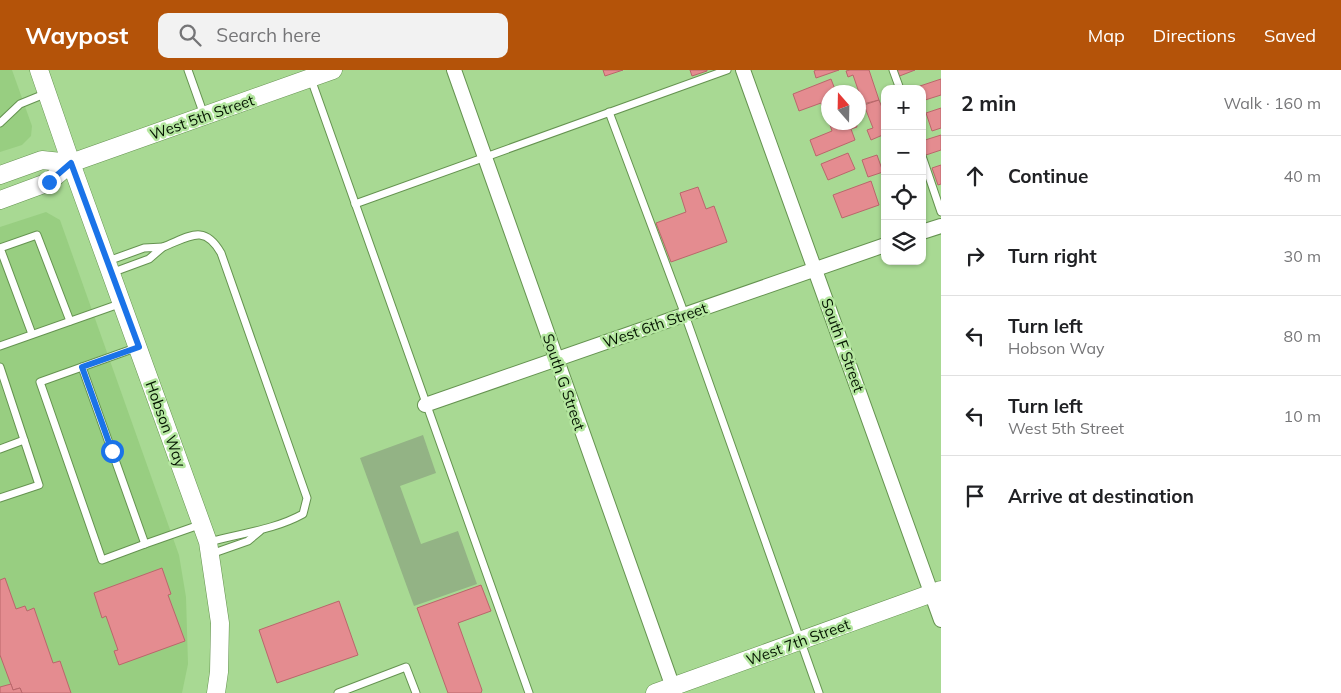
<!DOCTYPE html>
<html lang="en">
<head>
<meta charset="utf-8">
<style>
	:root { --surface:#fff; --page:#f2f2f2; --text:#202124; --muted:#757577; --line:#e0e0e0; --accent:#b45309 }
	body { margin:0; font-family:Mulish,sans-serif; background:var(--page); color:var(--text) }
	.controls { position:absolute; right:15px; top:15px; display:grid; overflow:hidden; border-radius:10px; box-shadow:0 1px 4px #0004 }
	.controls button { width:45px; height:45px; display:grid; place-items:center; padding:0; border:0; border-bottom:1px solid var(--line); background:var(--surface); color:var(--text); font:25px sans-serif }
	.compass { position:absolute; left:821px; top:15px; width:45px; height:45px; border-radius:50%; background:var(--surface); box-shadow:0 1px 4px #0004; rotate:340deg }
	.stop { position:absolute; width:15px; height:15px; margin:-11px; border:4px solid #1a73e8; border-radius:50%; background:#fff }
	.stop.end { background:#1a73e8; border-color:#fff; box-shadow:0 1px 5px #0008 }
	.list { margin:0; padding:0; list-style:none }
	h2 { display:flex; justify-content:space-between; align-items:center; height:65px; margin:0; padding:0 20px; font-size:21px }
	h2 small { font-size:16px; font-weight:400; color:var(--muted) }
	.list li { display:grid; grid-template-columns:32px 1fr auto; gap:15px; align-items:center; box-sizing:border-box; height:80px; padding:0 20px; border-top:1px solid var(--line) }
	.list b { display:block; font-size:19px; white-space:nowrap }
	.list p { margin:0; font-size:16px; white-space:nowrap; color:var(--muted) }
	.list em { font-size:16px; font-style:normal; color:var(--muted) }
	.icon { flex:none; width:28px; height:28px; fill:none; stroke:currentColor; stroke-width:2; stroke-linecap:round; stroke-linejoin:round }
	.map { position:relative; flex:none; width:941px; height:623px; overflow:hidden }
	header { display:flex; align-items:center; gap:30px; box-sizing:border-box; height:70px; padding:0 25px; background:var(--accent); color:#fff }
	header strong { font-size:24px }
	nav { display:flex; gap:28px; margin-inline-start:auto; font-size:18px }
	.search { width:350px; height:45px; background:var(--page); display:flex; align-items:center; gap:12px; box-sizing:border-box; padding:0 18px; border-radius:10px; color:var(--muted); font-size:19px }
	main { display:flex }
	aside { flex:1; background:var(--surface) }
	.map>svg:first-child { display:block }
	.built { fill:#98ce81 }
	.green { fill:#93b385 }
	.building { fill:#e48c90; stroke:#ba666b }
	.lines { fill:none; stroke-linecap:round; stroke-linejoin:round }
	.service-casing { stroke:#659350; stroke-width:9 }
	.minor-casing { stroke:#659350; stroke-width:16 }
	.tertiary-casing { stroke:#659350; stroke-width:19 }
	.service { stroke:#fff; stroke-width:7 }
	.minor { stroke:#fff; stroke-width:14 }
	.tertiary { stroke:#fff; stroke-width:18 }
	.route { stroke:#1a73e8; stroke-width:6 }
	.labels { text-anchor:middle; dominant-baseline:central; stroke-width:5; stroke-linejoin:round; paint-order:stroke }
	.street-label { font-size:15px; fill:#041400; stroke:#b5e7a0 }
</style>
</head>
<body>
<header>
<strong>Waypost</strong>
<div class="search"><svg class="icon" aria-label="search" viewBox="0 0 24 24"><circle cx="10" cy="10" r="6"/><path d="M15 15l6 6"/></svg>Search here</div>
<nav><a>Map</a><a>Directions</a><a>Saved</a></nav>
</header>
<main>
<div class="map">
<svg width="941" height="623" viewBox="0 0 941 623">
	<rect width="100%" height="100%" fill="#a8d993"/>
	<g class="built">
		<path d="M0 0H12L32 56 31 66 22 75 0 82Z"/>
		<path d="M46 142 60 150 179 485 186 527 188 594 182 623H0V157Z"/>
	</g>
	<path class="green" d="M423 365 436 403 400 416 421 474 458 461 477 514 414 536 360 388Z"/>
	<g class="building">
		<path d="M603 0H623L605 6Z"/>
		<path d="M690 0H707V1L692 6Z"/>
		<path d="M816 0H839L816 8 814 1Z"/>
		<path d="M850 0H869L879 30 863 34 853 5 848 7 846 1Z"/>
		<path d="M895 0H915L897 7Z"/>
		<path d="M831 9 836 22H828V45L825 46 821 33 799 41 793 24Z"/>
		<path d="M941 9V25L922 31V19L917 17Z"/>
		<path d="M879 30 885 45V64L871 70 867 60 873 58 864 35Z"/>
		<path d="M941 38V58L932 61 926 43Z"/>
		<path d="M829 52H856L857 57 851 59 855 70 816 86 810 70 832 61Z"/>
		<path d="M941 65V80L926 85 922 71Z"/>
		<path d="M848 83 855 99 828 110 821 94Z"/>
		<path d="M877 85 883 102 868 107 862 90Z"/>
		<path d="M941 95V114L938 115 932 98Z"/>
		<path d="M871 111 879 135 842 148 833 125Z"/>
		<path d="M698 117 706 139 714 136 727 172 671 192 656 153 686 142 680 123Z"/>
		<path d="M162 498 171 524 168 525 185 571 119 595 114 581 118 580 106 546 102 548 94 523Z"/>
		<path d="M5 508 16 539 25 536 27 541 34 538 53 593 60 591 71 623H22L20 618 13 620 0 585V510Z"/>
		<path d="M481 515 491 541 458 553 482 620 481 623H448L417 538Z"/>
		<path d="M339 531 358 585 277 613 259 560Z"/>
		<path d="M11 614 13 620 20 618 22 623H0V617Z"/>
	</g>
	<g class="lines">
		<defs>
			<g id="service">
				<path d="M188 0 204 45"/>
				<path d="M893 0 900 19"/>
				<path d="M311 9 529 623"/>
				<path d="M609 42 685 245 819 623"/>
				<path d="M0 53 20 34 47 23"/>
				<path d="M922 86 941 142"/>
				<path d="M355 134 727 0"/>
				<path d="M163 177C189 167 204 153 221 183L307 428 303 444C274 460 241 463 209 472"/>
				<path d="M108 191 144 178 163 177 149 189 111 203"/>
				<path d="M32 264 0 178 37 165 70 251"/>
				<path d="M0 276 122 233"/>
				<path d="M138 277 82 297 145 474 202 454"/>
				<path d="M0 297 39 415 0 428"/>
				<path d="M82 297 40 312 102 490 145 474"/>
				<path d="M0 379 24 370"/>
				<path d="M211 484 248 471 260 461"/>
				<path d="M338 623 406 597 416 623"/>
			</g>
			<g id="minor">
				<path d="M454 0 675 623"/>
				<path d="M743 0 941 550"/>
				<path d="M922 162 941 156"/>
				<path d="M425 335 885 175"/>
			</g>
			<g id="tertiary">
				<path d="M39 0 71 93 208 472 220 553 219 602 216 623"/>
				<path d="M0 105 42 90 71 93"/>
				<path d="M0 130 49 112 71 93 333 0"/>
				<path d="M655 623 941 520"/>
			</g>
		</defs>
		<use href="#service" class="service-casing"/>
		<use href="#minor" class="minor-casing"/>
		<use href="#tertiary" class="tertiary-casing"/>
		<use href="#service" class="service"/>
		<use href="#minor" class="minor"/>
		<use href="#tertiary" class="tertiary"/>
	</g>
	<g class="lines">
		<path class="route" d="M49 112 71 93 139 277 82 297 112 381"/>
	</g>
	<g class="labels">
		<g class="street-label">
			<text transform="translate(202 47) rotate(-19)">West 5th Street</text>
			<text transform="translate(655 255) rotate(-19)">West 6th Street</text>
			<text transform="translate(843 275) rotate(70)">South F Street</text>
			<text transform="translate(564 312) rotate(71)">South G Street</text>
			<text transform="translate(166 354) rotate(70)">Hobson Way</text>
			<text transform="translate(798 572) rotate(-20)">West 7th Street</text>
		</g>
	</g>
</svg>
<div class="controls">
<button>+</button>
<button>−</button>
<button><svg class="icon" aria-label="locate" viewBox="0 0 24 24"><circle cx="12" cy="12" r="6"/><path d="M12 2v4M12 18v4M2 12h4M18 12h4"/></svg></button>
<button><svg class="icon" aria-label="layers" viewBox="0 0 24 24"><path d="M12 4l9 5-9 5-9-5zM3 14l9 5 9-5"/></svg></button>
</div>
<svg class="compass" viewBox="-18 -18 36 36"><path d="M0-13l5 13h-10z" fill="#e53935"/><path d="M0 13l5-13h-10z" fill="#757577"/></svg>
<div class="stop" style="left:112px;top:381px"></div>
<div class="stop end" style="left:49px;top:112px"></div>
</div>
<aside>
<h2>2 min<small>Walk · 160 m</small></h2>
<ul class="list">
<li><svg class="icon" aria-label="ahead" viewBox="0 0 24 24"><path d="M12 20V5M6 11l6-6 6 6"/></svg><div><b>Continue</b></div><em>40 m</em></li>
<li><svg class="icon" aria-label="right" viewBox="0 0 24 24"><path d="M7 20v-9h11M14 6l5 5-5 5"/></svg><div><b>Turn right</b></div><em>30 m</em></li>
<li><svg class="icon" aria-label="left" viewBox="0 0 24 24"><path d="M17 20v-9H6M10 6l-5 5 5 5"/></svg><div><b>Turn left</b><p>Hobson Way</p></div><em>80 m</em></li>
<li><svg class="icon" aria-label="left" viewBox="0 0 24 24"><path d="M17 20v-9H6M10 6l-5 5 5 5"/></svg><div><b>Turn left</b><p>West 5th Street</p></div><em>10 m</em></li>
<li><svg class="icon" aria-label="arrive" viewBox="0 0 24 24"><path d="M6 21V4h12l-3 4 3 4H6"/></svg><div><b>Arrive at destination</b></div></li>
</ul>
</aside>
</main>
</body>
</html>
